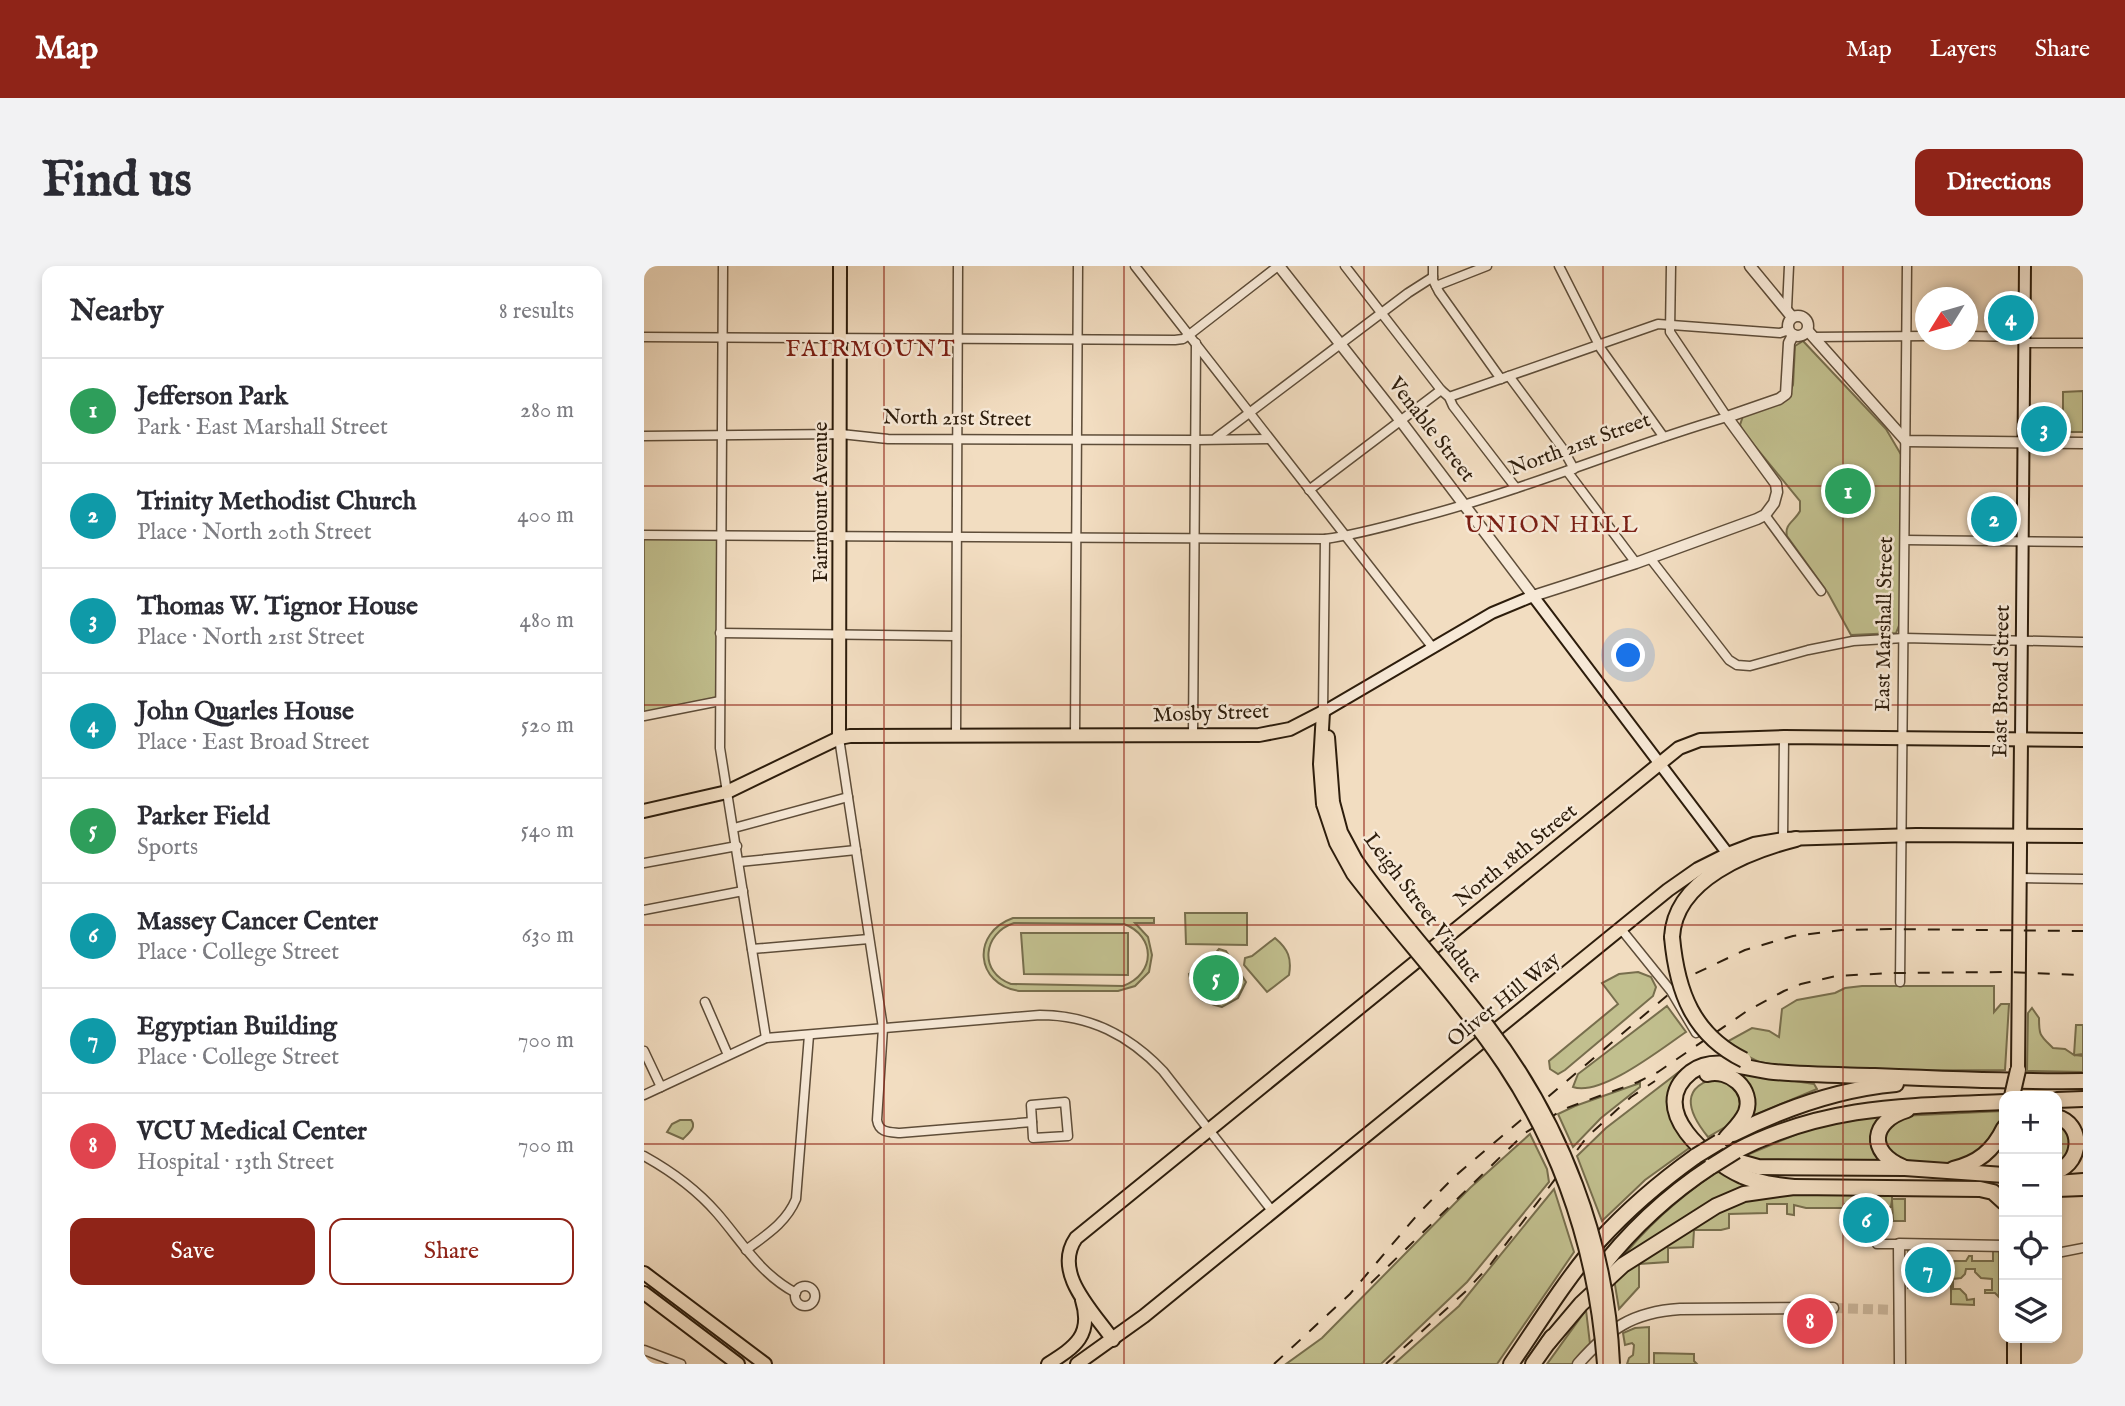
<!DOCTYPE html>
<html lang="en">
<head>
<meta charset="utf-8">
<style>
	:root { --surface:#fff; --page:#f2f2f3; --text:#2b2b33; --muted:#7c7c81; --line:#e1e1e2; --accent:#8f2418 }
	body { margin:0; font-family:"IM FELL English",serif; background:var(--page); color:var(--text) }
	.controls { position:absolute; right:21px; bottom:21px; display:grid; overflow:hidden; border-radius:14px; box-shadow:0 4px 10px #0003 }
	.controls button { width:63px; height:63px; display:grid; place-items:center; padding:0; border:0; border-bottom:2px solid var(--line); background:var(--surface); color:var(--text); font:35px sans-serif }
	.compass { position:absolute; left:1271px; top:21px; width:63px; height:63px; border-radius:50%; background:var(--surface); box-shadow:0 4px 10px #0003; rotate:233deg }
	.you { position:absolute; left:985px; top:390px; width:24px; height:24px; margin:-18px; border:5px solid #fff; border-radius:50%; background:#1a73e8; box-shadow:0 0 0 10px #1a73e833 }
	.badge { display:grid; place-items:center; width:46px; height:46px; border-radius:50%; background:var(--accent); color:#fff; font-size:23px; font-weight:700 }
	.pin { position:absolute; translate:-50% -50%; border:4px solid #fff; box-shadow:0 2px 7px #0006 }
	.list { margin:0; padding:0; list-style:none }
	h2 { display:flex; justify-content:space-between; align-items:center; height:91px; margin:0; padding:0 28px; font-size:30px }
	h2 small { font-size:23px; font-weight:400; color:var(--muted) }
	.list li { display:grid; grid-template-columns:46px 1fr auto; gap:21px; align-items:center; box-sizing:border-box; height:105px; padding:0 28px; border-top:2px solid var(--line) }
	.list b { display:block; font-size:26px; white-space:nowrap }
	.list p { margin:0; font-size:23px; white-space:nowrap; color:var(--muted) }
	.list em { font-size:23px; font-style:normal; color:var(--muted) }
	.actions { display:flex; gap:14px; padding:21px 28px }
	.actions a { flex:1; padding:16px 0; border:2px solid var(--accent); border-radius:14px; text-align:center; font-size:24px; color:var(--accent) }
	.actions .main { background:var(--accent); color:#fff }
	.icon { flex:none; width:38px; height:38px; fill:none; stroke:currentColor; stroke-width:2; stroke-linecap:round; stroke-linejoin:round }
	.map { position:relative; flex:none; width:1439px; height:1098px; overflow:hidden; border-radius:14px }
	header { display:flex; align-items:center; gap:42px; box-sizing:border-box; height:98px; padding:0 35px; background:var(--accent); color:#fff }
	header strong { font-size:33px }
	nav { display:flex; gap:38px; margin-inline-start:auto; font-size:24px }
	.intro { display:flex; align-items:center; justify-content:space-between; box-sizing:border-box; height:168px; padding:0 42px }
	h1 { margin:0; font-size:49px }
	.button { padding:18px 32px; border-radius:14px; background:var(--accent); color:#fff; font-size:24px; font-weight:700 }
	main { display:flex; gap:42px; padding:0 42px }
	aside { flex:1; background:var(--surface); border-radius:14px; box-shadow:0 4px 10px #0003 }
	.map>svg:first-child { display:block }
	.green { fill:#c1bf8e; stroke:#776e4d; stroke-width:2; fill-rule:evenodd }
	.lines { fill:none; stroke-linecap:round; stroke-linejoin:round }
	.tertiary-tunnel { stroke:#cbb79d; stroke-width:10; stroke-dasharray:10 5; stroke-linecap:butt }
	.minor-casing { stroke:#5e4d39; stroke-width:11 }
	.tertiary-casing { stroke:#5e4d39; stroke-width:13 }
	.secondary-casing { stroke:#2d1d0c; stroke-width:14 }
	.primary-casing { stroke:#2d1d0c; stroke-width:16 }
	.motorway-casing { stroke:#2d1d0c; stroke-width:18 }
	.minor { stroke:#f7e9d7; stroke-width:8 }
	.tertiary { stroke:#f7e9d7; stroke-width:10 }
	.secondary { stroke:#f7e9d7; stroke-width:10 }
	.primary { stroke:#f2ddc1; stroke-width:12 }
	.motorway { stroke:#f2ddc1; stroke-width:14 }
	.rail { stroke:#2d1d0c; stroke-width:2; stroke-dasharray:12 12; stroke-linecap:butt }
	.primary-bridge-casing { stroke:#2d1d0c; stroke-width:16; stroke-linecap:butt }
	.motorway-bridge-casing { stroke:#2d1d0c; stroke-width:18; stroke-linecap:butt }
	.primary-bridge { stroke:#f2ddc1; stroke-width:12 }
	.motorway-bridge { stroke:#f2ddc1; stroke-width:14 }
	.grid { fill:none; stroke:#8f2418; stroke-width:2; stroke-opacity:0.55 }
	.labels { text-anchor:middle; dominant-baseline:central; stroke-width:5; stroke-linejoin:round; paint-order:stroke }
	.street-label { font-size:21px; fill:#2d1d0c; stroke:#f7e9d7 }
	.neighbourhood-label { font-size:23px; letter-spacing:2px; fill:#7a1f14; stroke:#f7e9d7 }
</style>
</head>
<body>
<header>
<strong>Map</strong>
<nav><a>Map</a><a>Layers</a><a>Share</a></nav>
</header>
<div class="intro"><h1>Find us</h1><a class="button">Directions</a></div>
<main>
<aside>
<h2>Nearby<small>8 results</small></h2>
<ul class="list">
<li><span class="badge" style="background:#2e9e5b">1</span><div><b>Jefferson Park</b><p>Park · East Marshall Street</p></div><em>280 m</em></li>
<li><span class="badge" style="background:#0f9aa8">2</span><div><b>Trinity Methodist Church</b><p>Place · North 20th Street</p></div><em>400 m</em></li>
<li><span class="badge" style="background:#0f9aa8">3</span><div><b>Thomas W. Tignor House</b><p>Place · North 21st Street</p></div><em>480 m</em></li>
<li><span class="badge" style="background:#0f9aa8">4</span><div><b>John Quarles House</b><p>Place · East Broad Street</p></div><em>520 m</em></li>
<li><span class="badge" style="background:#2e9e5b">5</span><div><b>Parker Field</b><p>Sports</p></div><em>540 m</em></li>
<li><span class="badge" style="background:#0f9aa8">6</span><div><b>Massey Cancer Center</b><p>Place · College Street</p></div><em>630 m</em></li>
<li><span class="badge" style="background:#0f9aa8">7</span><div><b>Egyptian Building</b><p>Place · College Street</p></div><em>700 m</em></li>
<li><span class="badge" style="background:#e0444e">8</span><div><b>VCU Medical Center</b><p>Hospital · 13th Street</p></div><em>700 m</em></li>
</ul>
<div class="actions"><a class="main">Save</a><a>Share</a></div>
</aside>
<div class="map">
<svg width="1439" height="1098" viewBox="0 0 1439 1098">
	<rect width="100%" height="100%" fill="#f2ddc1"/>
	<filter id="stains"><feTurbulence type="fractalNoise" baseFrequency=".00286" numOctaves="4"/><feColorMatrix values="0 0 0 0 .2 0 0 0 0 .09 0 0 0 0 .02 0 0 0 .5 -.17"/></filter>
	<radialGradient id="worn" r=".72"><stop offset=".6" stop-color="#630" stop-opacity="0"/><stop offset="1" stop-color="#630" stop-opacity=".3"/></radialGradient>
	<g class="green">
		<path d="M1159 75 1242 163 1262 197 1260 347 1252 367 1207 369 1184 327 1143 270C1140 258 1151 255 1156 245V235L1100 167 1096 159 1099 150 1145 127 1149 119 1151 80Z"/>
		<path d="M1439 125V166H1419V126Z"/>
		<path d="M0 269 77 270 76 435 0 450Z"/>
		<path d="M541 647H603V679L542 678Z"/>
		<path d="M369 652H510V657H491L504 671 508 689 505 706 491 720 474 725H375C331 718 327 667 369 652ZM370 657 480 658C512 670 512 708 479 720L367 718C334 706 339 667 370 657Z"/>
		<path d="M377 667H484V709L380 708Z"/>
		<path d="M631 672C644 683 648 692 645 709L623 726 600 699 601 692 608 690Z"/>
		<path d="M575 683 582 685 602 716 594 732 578 741C554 735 550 732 545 708L569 690Z"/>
		<path d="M994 706 1007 711 1012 721 1009 730 921 804 914 808 906 803 905 795 974 738 958 717 975 708Z"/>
		<path d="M1218 720H1350V746L1357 738H1365L1361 804 1173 805 1115 796 1079 778 1108 762 1125 765 1135 771 1138 743 1153 734 1191 727 1201 722Z"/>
		<path d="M1023 740 1042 766C1018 782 957 831 929 821L934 808Z"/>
		<path d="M1388 742 1395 752C1395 770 1396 769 1409 782L1421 783 1430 789 1432 759H1439V788L1431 789 1439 790V806L1383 805 1384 747Z"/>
		<path d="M1040 802H1047L1030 822 1048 880 1001 914 958 955 933 890 962 862Z"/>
		<path d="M1090 806 1170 818 1173 823 1104 852Z"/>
		<path d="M1076 811 1095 825 1097 843 1088 857 1064 871C1043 845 1035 820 1076 811Z"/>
		<path d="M996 817V821L957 852 929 881 914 848 931 840Z"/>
		<path d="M1359 845 1350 871 1321 896 1303 898 1256 894 1242 883 1240 867 1256 850Z"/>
		<path d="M1243 847 1228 865C1227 879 1230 889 1241 899L1123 897 1098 891 1165 863Z"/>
		<path d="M36 854H47C53 861 45 867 39 873L23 866 28 858Z"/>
		<path d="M1413 856 1421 859 1432 878 1413 900Z"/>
		<path d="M886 868 903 903 905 916 823 1016 737 1098H642L678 1072 826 922Z"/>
		<path d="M1077 903 1121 920 974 997C1003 959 1037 930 1077 903Z"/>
		<path d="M910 923 930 986 853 1098H750L815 1040Z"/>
		<path d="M1135 925 1248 927V933H1261V955H1249L1248 934 1247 941H1231L1228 934C1218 933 1211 938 1201 938L1200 942H1162L1150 939V949L1143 948V938H1123V947L1085 948V962L1077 964H1050L1049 981 1024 982V996L995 998V1021L975 1043 970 1013 1091 936Z"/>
		<path d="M1264 985H1303V1016H1293V989H1271V1022H1264Z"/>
		<path d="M1349 985H1355V1031L1351 1027H1341V1024H1348V1013L1337 1012 1331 1006V1003H1322L1321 1008 1317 1012 1309 1013V1023H1316L1322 1029 1323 1034 1330 1033V1039L1307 1038V999L1310 995H1322L1325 990H1328V995H1349Z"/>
		<path d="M942 1044 946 1078 929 1098H903Z"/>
		<path d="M1005 1061V1098H983L985 1092 989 1089 990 1079 988 1077 981 1079 979 1067 991 1062Z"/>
		<path d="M1010 1087 1050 1088V1095L1053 1098H1010Z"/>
	</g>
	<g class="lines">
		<path class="tertiary-tunnel" d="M1189 1042 1255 1044"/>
		<defs>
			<g id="minor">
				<path d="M79 0 76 482 122 772"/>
				<path d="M491 0 789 382"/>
				<path d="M701 0 797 124 805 131 809 140 872 222"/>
				<path d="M789 0V14L795 26 857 113"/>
				<path d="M915 0 957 83 1019 170"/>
				<path d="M792 20 843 0"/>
				<path d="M1143 43 1145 0"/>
				<path d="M1324 70 1380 71"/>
				<path d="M0 71 531 74 539 73 545 69 634 0"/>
				<path d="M1169 71 1282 70"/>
				<path d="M1380 77H1439"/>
				<path d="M865 110 919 183 930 203"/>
				<path d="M805 131 1014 58 1136 67 1145 64"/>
				<path d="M0 170 197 168 244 173 552 174 625 173"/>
				<path d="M572 172 764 27 789 11"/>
				<path d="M923 205 992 297"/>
				<path d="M665 224 797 124"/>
				<path d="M1121 249 1177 325"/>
				<path d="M0 269 681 273C711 269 740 261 769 253 876 226 977 182 1083 151L1026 66 1027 0"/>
				<path d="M1261 274 1439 276"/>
				<path d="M1006 292 1085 394 1093 399 1106 400 1164 384 1209 375 1260 372 1439 376"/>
				<path d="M76 367 312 370"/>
				<path d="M679 446 681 273"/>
				<path d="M0 450 76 435"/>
				<path d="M312 469 314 0"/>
				<path d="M431 469 434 0"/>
				<path d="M549 469 552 77"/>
				<path d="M195 472 239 762 233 854C235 867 245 866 256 867L388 856"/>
				<path d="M90 562 204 531"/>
				<path d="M1139 573 1140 471"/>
				<path d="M95 596 212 584"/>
				<path d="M0 597 93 580"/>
				<path d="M1376 612 1439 613"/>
				<path d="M0 644 99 625"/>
				<path d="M977 663 1027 725 1052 767"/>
				<path d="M108 683 225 673"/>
				<path d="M1256 716 1263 0"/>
				<path d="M61 736 84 789"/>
				<path d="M0 785 17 821"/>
				<path d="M0 829 122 772 396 749C446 749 485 769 519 805L629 946"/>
				<path d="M421 836 424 870 389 872 387 839Z"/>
				<path d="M0 890C27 905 52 923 73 947 99 977 116 1008 152 1027"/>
				<path d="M1233 978H1255"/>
				<path d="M102 984C122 969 142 957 152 933L165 769"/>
				<path d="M1413 987 1439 982"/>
				<circle cx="161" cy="1030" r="10"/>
				<path d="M0 1084 37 1098"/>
			</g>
			<g id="tertiary">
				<path d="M635 0 756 154 889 330 992 297 1113 253 1121 249 1130 237 1133 226 1132 218 1083 151 1135 133 1142 128 1145 77 1149 69"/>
				<path d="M1106 0 1148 51"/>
				<circle cx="1154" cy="60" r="10"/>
				<path d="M1164 65 1262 175 1439 177"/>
				<path d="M934 1098C965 1063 988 1046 1036 1043L1189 1042"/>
				<path d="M1256 1098 1255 978 1360 980"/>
			</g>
			<g id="secondary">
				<path d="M679 446 848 347 889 330 1084 588"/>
				<path d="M1377 473 1381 0"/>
			</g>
			<g id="primary">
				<path d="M679 446 676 498 679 538"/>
				<path d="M684 471 689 536"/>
				<path d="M195 472 196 0"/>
				<path d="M0 545 83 526 195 472 206 470 615 469 646 463 679 446"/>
				<path d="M1374 804 1377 473"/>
				<path d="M1413 916 1439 914"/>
				<path d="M1413 924 1439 923"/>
				<path d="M0 1007 121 1098"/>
				<path d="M0 1027 94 1098"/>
				<path d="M1370 1072V1098"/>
				<path d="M469 1074C449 1045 408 1007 432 972L1035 482 1056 474 1140 471 1439 474"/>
				<path d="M404 1098C431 1081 449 1069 438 1034"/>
				<path d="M433 1098 500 1050 1024 624 1054 603 1084 588 1110 578 1139 573 1272 569 1439 570"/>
			</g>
			<g id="motorway">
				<path d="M1028 671C1031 613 1105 585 1152 573"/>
				<path d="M1063 808C1085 802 1110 823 1102 846 1098 856 1089 864 1082 872"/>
				<path d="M1413 834 1439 833"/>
				<path d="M1413 851C1439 858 1439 895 1413 905"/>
				<path d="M1089 868C1139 843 1196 823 1252 818"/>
				<path d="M1076 885 1096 896 1114 901 1261 902 1360 909"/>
				<path d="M1092 885C1181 839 1263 840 1360 836"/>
				<path d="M1259 901C1223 886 1227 855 1263 844"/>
				<path d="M1309 903C1334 897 1349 885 1360 862"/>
				<path d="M1150 921C1132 919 1115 917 1098 910 1065 895 1000 843 1047 806 1071 788 1103 804 1130 806 1163 809 1197 809 1231 810 1300 813 1369 816 1439 815"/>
				<path d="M950 1011C983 967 1022 930 1068 900"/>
				<path d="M904 1077 937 1038 979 999 1072 940 1100 928 1150 921 1336 923 1349 926 1360 936"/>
				<path d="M867 1098C895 1057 922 1013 955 975 984 943 1017 915 1052 890"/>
				<path d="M889 1098 908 1071"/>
			</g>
		</defs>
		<use href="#minor" class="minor-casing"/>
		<use href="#tertiary" class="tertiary-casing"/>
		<use href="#secondary" class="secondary-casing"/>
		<use href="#primary" class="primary-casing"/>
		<use href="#motorway" class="motorway-casing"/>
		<use href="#minor" class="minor"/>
		<use href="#tertiary" class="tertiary"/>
		<use href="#secondary" class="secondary"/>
		<use href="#primary" class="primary"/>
		<use href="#motorway" class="motorway"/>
		<g class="rail">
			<path d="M727 1017 881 867 920 843 994 816 1014 806 1103 745 1140 725 1157 718 1192 710 1248 707 1364 706 1439 709"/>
			<path d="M630 1098 706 1028 774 948 810 911 1046 710 1101 684 1149 670 1198 664 1246 663 1439 665"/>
			<path d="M742 1098 821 1026 846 999 943 871 987 831 1011 815"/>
		</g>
		<defs>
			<g id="primary-bridge">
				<path d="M689 536 697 566 712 594C752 652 802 704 844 760 918 857 964 975 969 1098"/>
				<path d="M679 538 692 577 709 608C758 672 815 732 860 799 920 889 952 991 960 1098"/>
			</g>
			<g id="motorway-bridge">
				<path d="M1028 671C1033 726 1049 769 1100 794"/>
				<path d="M1368 830 1374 804"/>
				<path d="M1052 890 1075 876"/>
				<path d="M1068 900 1092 885"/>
			</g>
		</defs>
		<use href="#primary-bridge" class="primary-bridge-casing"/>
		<use href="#motorway-bridge" class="motorway-bridge-casing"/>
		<use href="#primary-bridge" class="primary-bridge"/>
		<use href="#motorway-bridge" class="motorway-bridge"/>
	</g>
	<path class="grid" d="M240 0V1098M480 0V1098M720 0V1098M959 0V1098M1199 0V1098M0 220H1439M0 439H1439M0 659H1439M0 878H1360M1413 878H1439"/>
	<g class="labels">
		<g class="street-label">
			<text transform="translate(313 153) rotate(1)">North 21st Street</text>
			<text transform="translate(787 164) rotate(52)">Venable Street</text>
			<text transform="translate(936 179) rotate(-20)">North 21st Street</text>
			<text transform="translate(177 236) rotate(-90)">Fairmount Avenue</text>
			<text transform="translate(1241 358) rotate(-89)">East Marshall Street</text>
			<text transform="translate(1358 415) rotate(-89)">East Broad Street</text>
			<text transform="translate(567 448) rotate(-2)">Mosby Street</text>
			<text transform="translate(872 590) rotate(-39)">North 18th Street</text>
			<text transform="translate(778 642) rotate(53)">Leigh Street Viaduct</text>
			<text transform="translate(860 734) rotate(-39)">Oliver Hill Way</text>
		</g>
		<g class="neighbourhood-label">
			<text x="227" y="83">FAIRMOUNT</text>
			<text x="908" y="259">UNION HILL</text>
		</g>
	</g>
	<rect width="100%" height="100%" filter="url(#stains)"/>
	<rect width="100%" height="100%" fill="url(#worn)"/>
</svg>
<div class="controls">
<button>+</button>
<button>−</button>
<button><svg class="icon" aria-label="locate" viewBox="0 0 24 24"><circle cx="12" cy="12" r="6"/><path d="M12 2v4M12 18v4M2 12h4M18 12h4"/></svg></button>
<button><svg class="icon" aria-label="layers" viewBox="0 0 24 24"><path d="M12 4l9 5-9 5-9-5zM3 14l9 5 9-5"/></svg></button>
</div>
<svg class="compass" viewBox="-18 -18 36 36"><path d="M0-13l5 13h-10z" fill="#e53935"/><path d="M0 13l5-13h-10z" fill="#7c7c81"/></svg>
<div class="you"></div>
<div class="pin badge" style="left:1204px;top:225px;background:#2e9e5b">1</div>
<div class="pin badge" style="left:1350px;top:253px;background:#0f9aa8">2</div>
<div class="pin badge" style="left:1400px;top:163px;background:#0f9aa8">3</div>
<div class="pin badge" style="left:1367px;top:52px;background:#0f9aa8">4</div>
<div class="pin badge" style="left:572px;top:712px;background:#2e9e5b">5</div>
<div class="pin badge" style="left:1222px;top:954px;background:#0f9aa8">6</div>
<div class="pin badge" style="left:1284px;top:1004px;background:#0f9aa8">7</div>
<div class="pin badge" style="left:1166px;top:1055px;background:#e0444e">8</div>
</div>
</main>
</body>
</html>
